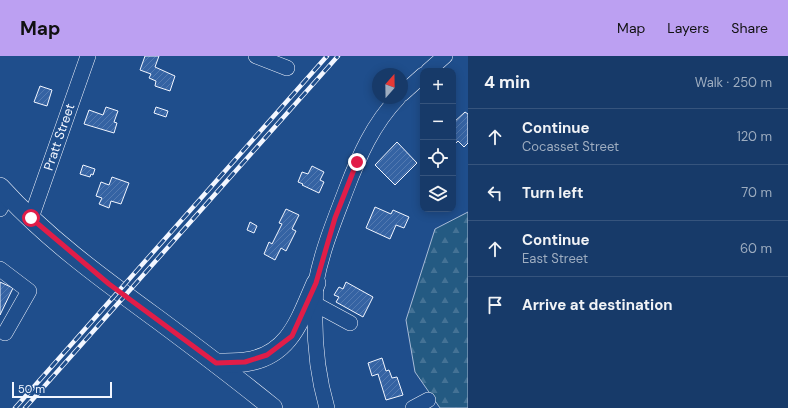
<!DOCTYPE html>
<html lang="en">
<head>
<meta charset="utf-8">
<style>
	:root { --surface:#173a69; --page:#244571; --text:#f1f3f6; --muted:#9eadc0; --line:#36547d; --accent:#bca0f2 }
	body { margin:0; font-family:"DM Sans",sans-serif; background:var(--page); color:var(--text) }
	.controls { position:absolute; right:12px; top:12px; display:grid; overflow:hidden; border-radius:8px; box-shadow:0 2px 10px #0003 }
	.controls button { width:36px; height:36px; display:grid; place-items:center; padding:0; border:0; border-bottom:1px solid var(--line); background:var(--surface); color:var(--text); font:20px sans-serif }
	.compass { position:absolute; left:372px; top:12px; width:36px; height:36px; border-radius:50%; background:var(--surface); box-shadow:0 2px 10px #0003; rotate:20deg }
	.scale { position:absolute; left:12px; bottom:10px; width:100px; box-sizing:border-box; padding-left:4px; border:2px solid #f2f6ff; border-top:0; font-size:11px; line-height:14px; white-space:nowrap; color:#f2f6ff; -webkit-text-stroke:3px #1f4e8c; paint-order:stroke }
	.stop { position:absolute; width:12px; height:12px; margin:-9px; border:3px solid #e11d48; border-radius:50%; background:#fff }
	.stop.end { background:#e11d48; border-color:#fff; box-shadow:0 1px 4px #0008 }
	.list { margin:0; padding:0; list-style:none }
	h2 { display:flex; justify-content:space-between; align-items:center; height:52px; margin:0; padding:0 16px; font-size:17px }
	h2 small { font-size:13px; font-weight:400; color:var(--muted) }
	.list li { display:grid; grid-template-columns:26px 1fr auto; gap:12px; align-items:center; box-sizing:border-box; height:56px; padding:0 16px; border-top:1px solid var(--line) }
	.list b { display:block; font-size:15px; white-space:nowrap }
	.list p { margin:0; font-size:13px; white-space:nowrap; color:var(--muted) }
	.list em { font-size:13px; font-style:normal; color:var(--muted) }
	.icon { flex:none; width:22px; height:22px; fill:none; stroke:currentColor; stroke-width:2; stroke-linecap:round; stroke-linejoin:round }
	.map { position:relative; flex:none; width:468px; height:352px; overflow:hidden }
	header { display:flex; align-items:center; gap:24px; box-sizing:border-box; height:56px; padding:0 20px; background:var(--accent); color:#111 }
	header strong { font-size:19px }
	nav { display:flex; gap:22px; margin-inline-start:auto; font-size:14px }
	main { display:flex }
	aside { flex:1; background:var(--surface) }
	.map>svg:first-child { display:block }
	.forest { fill:url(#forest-firs); stroke:#a8bbd7 }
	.building { fill:url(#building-hatch); stroke:#f2f6ff }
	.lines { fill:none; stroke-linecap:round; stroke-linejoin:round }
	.minor-casing { stroke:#f2f6ff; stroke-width:16 }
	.major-casing { stroke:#f2f6ff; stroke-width:20 }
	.minor { stroke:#1f4e8c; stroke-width:15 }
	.major { stroke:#1f4e8c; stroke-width:19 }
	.rail-casing { stroke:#f2f6ff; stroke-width:4.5 }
	.rail { stroke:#1f4e8c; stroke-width:3; stroke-dasharray:9; stroke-linecap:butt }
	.route { stroke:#e11d48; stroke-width:5 }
	.labels { text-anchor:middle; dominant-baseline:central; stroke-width:3; stroke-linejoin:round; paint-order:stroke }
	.street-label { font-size:13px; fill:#f2f6ff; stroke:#1f4e8c }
</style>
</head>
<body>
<header>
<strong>Map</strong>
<nav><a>Map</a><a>Layers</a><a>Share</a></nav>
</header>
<main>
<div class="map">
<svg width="468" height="352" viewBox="0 0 468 352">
	<defs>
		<pattern id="forest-firs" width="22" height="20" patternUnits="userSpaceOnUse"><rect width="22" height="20" fill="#245a82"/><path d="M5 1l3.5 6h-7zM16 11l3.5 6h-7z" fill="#447295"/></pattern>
		<pattern id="building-hatch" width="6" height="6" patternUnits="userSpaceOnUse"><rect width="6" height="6" fill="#3563a3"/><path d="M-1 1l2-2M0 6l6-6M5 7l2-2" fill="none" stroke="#537ab1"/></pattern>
	</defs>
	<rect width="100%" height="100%" fill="#1f4e8c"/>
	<path class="forest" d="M468 156V352H440L415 316 406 264 435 173Z"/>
	<g class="building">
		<path d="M145 0H159L155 11 175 20 170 35 155 30 156 25 149 22 151 18 140 14Z"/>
		<path d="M40 30 52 34 47 50 34 46Z"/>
		<path d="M106 51 118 55 114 66 117 67 114 77 84 68 89 54 103 59Z"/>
		<path d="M156 51 168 55 166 61 154 57Z"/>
		<path d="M465 56 468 58V87L464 91 458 85 453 90V67Z"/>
		<path d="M397 86 417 107 395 129 375 109Z"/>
		<path d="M83 109 95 113 93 119 91 118 90 121 80 118Z"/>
		<path d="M312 110 324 116 320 124 324 126 319 137 302 129 303 128 298 126 302 116 308 118Z"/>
		<path d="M112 121 129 127 121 148 111 145 109 152 99 148 102 142 96 140 101 126 109 129Z"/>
		<path d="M375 151 391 158 393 154 409 161 404 172 396 169 390 183 366 172Z"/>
		<path d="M286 153 299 159 292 173 296 175 286 195 281 192 275 204 264 198 269 186 272 188 282 168 279 167Z"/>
		<path d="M250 166 257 170 254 177 247 174Z"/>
		<path d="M0 226 13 232 0 259Z"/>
		<path d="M346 226 373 241 363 261 336 246 339 241 334 239 339 231 343 233Z"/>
		<path d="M382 302 386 315 389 314 392 322 397 321 403 339 386 344 378 318 372 320 368 307Z"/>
	</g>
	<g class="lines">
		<defs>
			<g id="minor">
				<path d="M256 0 287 12"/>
				<path d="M428 15 445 0"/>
				<path d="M402 38 423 19"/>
				<path d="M0 153 7 139"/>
				<path d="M31 162 88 0"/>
				<path d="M0 213 29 235 5 277"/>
				<path d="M315 248 350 267"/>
				<path d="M327 352C317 318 314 285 315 250 316 242 315 234 316 226 322 194 335 163 346 134 359 100 373 68 398 42"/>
				<path d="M413 352 428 344"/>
			</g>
			<g id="major">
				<path d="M0 131C47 183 104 224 160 265 199 294 236 322 273 352"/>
				<path d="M216 307C226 307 235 307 245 306 290 300 300 263 316 227"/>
			</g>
		</defs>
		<use href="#minor" class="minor-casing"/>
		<use href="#major" class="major-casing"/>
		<use href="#minor" class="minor"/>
		<use href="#major" class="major"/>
		<defs>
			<g id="rail">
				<path d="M15 352 327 0"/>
				<path d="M25 352 338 0"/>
			</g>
		</defs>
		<use href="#rail" class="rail-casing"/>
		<use href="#rail" class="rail"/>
	</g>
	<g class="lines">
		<path class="route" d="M31 162 109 228 216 307 245 306 267 299 292 280 316 227 335 162 357 106"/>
	</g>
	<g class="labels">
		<g class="street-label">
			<text transform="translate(59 81) rotate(-71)">Pratt Street</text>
		</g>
	</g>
</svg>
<div class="controls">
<button>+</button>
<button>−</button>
<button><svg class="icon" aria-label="locate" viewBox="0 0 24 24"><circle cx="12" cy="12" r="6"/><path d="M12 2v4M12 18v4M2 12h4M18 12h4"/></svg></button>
<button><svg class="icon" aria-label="layers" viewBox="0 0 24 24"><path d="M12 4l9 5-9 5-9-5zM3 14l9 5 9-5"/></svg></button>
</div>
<svg class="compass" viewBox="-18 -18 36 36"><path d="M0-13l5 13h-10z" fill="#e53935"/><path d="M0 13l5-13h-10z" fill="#9eadc0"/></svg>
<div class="scale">50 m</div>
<div class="stop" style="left:31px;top:162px"></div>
<div class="stop end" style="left:357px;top:106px"></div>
</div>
<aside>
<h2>4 min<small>Walk · 250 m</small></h2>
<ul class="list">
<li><svg class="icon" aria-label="ahead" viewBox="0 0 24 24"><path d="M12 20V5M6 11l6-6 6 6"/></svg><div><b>Continue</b><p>Cocasset Street</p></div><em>120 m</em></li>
<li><svg class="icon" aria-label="left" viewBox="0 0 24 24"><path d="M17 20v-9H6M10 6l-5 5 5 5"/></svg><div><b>Turn left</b></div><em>70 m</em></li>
<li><svg class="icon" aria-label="ahead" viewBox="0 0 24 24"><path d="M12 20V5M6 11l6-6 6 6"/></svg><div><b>Continue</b><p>East Street</p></div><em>60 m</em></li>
<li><svg class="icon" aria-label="arrive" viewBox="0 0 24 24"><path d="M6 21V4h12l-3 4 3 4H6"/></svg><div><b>Arrive at destination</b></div></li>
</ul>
</aside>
</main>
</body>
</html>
